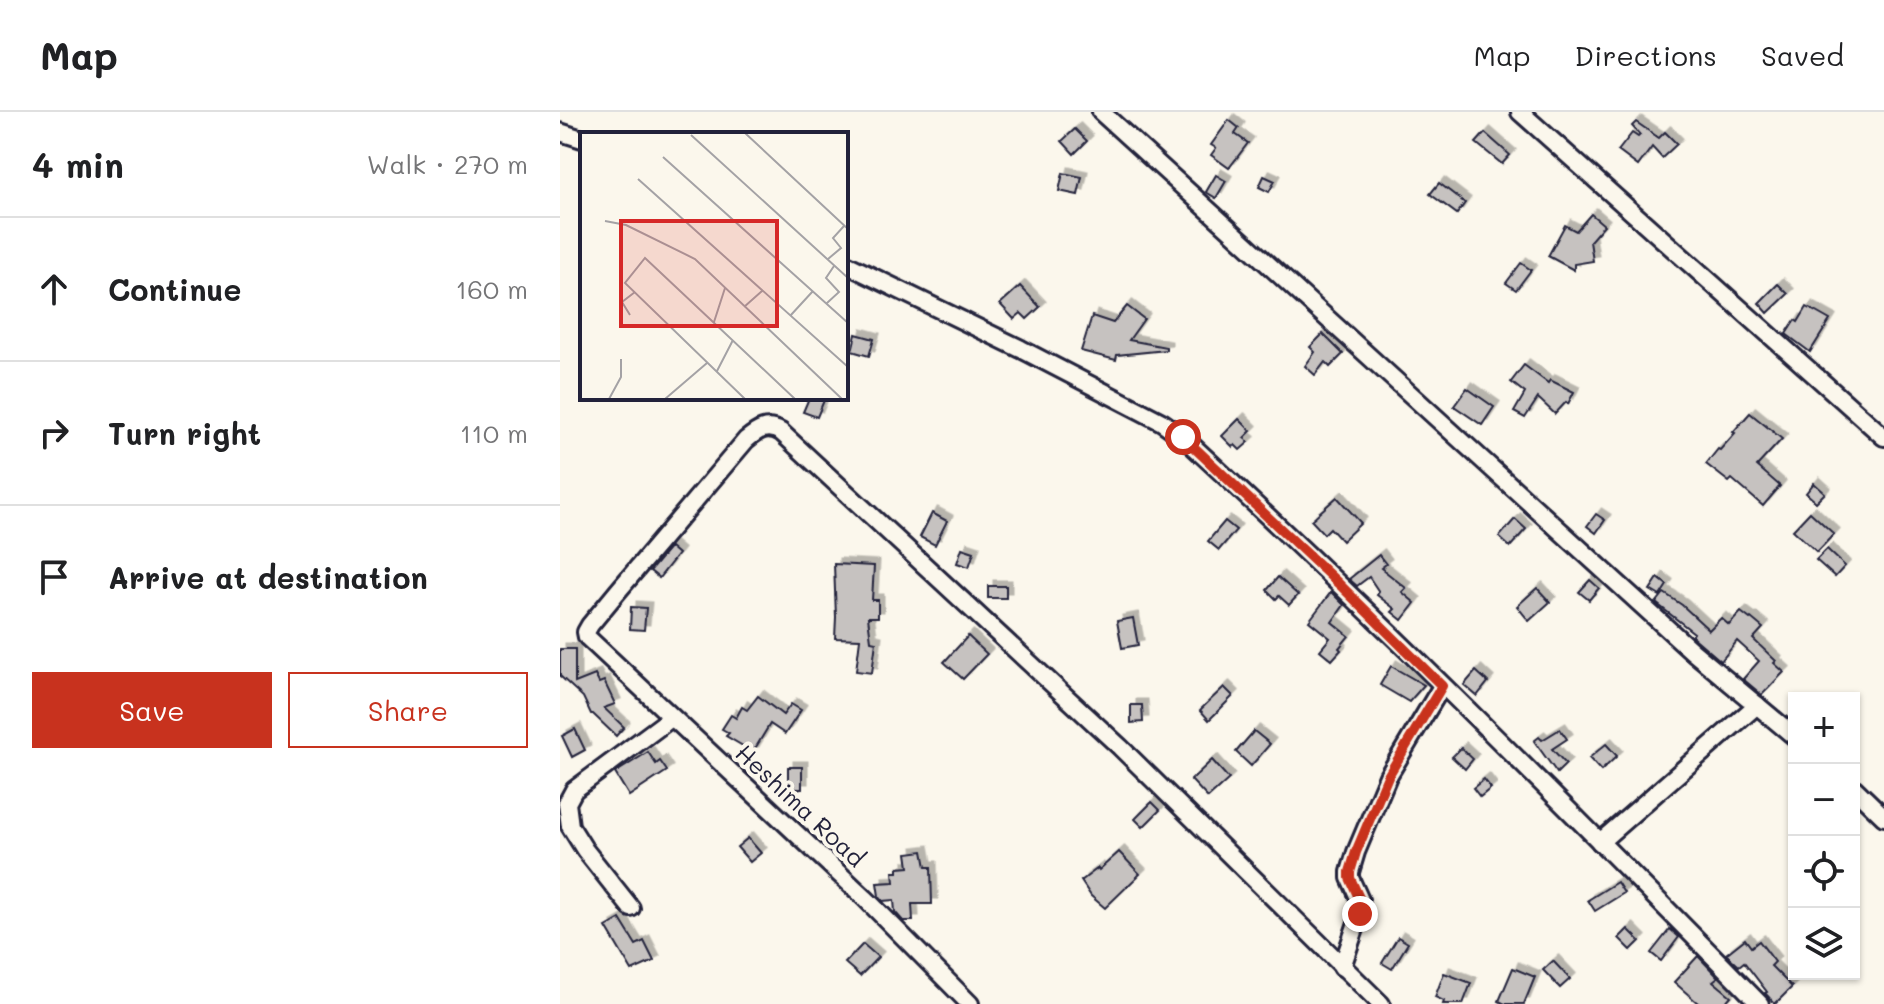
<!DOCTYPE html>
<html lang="en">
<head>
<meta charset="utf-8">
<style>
	:root { --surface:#fff; --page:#f6f6f6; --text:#202124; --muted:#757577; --line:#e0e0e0; --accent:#c8321e }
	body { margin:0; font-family:Mali,sans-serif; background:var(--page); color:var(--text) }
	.controls { position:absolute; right:24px; bottom:24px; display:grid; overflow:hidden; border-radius:0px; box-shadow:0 2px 6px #0004 }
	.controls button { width:72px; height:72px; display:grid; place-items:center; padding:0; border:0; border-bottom:2px solid var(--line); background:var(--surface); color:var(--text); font:40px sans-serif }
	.stop { position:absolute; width:24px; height:24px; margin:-18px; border:6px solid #c8321e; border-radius:50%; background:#fff }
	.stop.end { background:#c8321e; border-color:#fff; box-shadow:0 2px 8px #0008 }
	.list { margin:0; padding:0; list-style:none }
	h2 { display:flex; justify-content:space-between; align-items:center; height:104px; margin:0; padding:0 32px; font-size:34px }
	h2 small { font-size:26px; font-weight:400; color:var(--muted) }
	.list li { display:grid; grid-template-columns:52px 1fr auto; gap:24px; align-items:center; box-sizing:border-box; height:144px; padding:0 32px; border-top:2px solid var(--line) }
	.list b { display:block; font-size:30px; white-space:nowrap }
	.list em { font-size:26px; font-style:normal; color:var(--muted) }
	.actions { display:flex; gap:16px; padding:24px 32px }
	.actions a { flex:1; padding:18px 0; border:2px solid var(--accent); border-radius:0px; text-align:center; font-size:28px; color:var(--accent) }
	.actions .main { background:var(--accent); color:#fff }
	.icon { flex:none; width:44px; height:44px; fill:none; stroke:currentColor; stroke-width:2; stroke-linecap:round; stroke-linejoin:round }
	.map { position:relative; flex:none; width:1324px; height:892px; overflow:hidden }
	header { display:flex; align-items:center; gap:48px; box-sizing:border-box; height:112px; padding:0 40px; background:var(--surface); border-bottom:2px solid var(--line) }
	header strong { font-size:38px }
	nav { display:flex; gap:44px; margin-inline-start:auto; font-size:28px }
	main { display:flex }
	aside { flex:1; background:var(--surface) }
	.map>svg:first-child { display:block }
	.building { fill:#c6c2c0; stroke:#22223b; stroke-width:2; filter:url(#shadow) }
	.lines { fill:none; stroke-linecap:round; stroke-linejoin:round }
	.street-casing { stroke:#22223b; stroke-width:22 }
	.street { stroke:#fbf7ec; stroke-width:16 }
	.route { stroke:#c8321e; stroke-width:10 }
	.labels { text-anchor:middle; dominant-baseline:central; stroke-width:8; stroke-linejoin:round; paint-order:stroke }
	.street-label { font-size:24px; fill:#22223b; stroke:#fbf7ec }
	.inset-road { fill:none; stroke:#a4a2a5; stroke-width:2 }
	.view { fill:#d62828; fill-opacity:0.15; stroke:#d62828; stroke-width:4 }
	.inset-edge { fill:none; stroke:#22223b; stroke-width:4 }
</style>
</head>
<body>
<header>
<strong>Map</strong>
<nav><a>Map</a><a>Directions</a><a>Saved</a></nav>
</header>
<main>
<aside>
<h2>4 min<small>Walk · 270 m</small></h2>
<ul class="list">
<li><svg class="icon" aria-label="ahead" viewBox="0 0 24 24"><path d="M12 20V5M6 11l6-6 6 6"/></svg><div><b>Continue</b></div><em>160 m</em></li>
<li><svg class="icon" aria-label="right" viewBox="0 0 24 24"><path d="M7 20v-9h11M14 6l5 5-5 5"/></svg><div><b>Turn right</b></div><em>110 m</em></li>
<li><svg class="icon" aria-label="arrive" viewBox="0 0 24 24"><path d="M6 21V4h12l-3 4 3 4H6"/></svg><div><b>Arrive at destination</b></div></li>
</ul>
<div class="actions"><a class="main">Save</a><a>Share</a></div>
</aside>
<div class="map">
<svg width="1324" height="892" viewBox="0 0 1324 892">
	<defs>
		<filter id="shadow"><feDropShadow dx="5.5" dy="-5.5" stdDeviation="0" flood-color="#0004"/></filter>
	</defs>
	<rect width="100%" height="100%" fill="#fbf7ec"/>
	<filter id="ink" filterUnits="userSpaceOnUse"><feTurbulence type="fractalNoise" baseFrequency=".0125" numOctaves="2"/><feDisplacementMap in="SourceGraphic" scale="16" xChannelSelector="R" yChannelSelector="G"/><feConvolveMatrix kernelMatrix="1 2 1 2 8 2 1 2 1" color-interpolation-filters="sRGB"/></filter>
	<g filter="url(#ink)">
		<g class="building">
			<path d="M669 8 679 16 675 22 688 31 669 56 651 43 656 36 651 33Z"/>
			<path d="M1076 10 1099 26 1105 20 1117 32 1102 46 1092 35 1078 54 1058 39 1072 21 1078 25 1080 23 1072 14Z"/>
			<path d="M515 17 527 29 514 42 502 29Z"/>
			<path d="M925 21 950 43 942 52 916 31Z"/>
			<path d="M503 61 522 65 518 83 499 79Z"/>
			<path d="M656 63 666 69 656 86 646 80Z"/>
			<path d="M704 64 715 69 709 80 699 75Z"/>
			<path d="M879 71 905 91 897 102 870 82Z"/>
			<path d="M1031 102 1044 113 1030 129 1033 149 1014 152V158L988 144 1005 113 1016 119Z"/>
			<path d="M961 151 971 158 956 178 946 171Z"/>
			<path d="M1218 172 1228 182 1208 201 1199 191Z"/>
			<path d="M460 174 480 195 467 207 461 201 454 207 440 192Z"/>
			<path d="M567 194 584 207 569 228 606 235V238L557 243 556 248 521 239 532 204 553 211Z"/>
			<path d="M1247 195 1270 208 1250 240 1226 222 1235 208 1238 210Z"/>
			<path d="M296 222 314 227 309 244 292 239Z"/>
			<path d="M763 222 783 242 770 255 765 250 755 263 745 254 755 240 750 235Z"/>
			<path d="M964 253 988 271 990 268 1014 280 1008 292 1006 290 995 302 978 286 965 306 954 300 965 281 951 270Z"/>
			<path d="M907 276 934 295 922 313 894 294Z"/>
			<path d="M249 286H265L257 305 243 300Z"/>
			<path d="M1190 301 1222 327 1197 354 1220 374 1203 394 1172 367 1169 370 1146 352 1158 337 1160 338 1175 321 1173 320Z"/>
			<path d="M679 307 691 319 684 326 689 330 680 338 675 333 673 335 662 324Z"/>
			<path d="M1254 371 1265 381 1256 390 1246 381Z"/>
			<path d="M777 385 801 411 782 429 770 416 764 422 751 408Z"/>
			<path d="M1250 400 1274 422 1257 440 1233 418Z"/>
			<path d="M372 401 387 409 375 433 360 425Z"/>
			<path d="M1036 402 1045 408 1036 421 1027 414Z"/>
			<path d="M955 407 966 417 950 435 939 425Z"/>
			<path d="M665 409 676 418 659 438 648 429Z"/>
			<path d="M110 435 118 442 99 466 90 459Z"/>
			<path d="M402 436 414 440 409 455 397 451Z"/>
			<path d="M1267 437 1285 454 1275 465 1256 448Z"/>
			<path d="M819 443 826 452 821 456 846 476 842 480 855 491 842 508 832 500 835 497 817 483 819 480 809 465 797 474 789 467Z"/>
			<path d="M274 452 314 454 312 488H318V505H308L311 529 316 530 312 561 296 559 300 527 275 526 276 505Z"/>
			<path d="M718 465 738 483 729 493 719 484 716 487 707 478Z"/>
			<path d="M1098 466 1107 473 1100 484 1090 478Z"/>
			<path d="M1030 468 1039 476 1029 488 1019 480Z"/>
			<rect x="428" y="474" width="18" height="12"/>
			<path d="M977 476 990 490 969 509 957 494Z"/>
			<path d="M771 480 784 493 772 510 789 524 779 536 781 538 772 548 760 538 770 526 749 509Z"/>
			<path d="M1104 481 1122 493 1149 518 1161 506 1169 513 1181 500 1190 507 1191 506 1203 516 1193 527 1216 549 1214 551 1224 560 1202 583 1183 567 1199 549 1177 529 1161 549 1132 524 1134 521 1096 491Z"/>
			<path d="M71 495 86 496 84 518 70 517Z"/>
			<path d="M573 506 578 533 562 536 557 509Z"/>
			<path d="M408 524 427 542 403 567 384 550Z"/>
			<path d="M0 537H15V571L35 563 39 571 44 569 55 592 44 596 64 615 56 624 33 602H31L23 585 0 564Z"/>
			<path d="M831 554 864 573 849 590 820 573Z"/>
			<path d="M916 559 928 570 917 584 904 573Z"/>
			<path d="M664 575 673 584 649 608 640 598Z"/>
			<path d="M198 584 223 603 231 592 241 598 225 622 210 612 193 640 166 624 169 621 162 617 171 603 176 606 182 595 187 598Z"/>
			<path d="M571 593H582L583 610 571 611Z"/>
			<path d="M15 617 25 638 12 645 2 624Z"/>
			<path d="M1000 617 1007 627 992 637 1006 652 997 661 974 629 979 625 982 628Z"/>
			<path d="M694 619 710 632 691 654 676 640Z"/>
			<path d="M1046 632 1057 644 1041 659 1029 646Z"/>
			<path d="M901 636 913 647 905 657 892 645Z"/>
			<path d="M88 640 96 652 100 649 107 659 69 684 55 661Z"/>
			<path d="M652 648 669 667 648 686 631 668Z"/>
			<rect x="228" y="655" width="14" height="22"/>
			<path d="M924 667 931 676 920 685 913 676Z"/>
			<path d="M592 690 600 698 583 715 575 707Z"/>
			<path d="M188 726 201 741 190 750 177 735Z"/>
			<path d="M363 739 366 755H371L372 792H352L353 809H343L335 800 334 788 323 789 319 784 317 771 334 770 333 760H338V756L349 755 347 741Z"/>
			<path d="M559 740 580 762 545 796 531 784 521 769 538 756 539 758Z"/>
			<path d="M1057 770 1064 781 1035 799 1028 788Z"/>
			<path d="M60 807 76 833 84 829 94 849 72 859 46 815Z"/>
			<path d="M1068 817 1080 829 1071 838 1059 826Z"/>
			<path d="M1110 817 1119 825 1101 849 1091 841Z"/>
			<path d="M838 825 848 831 832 857 822 851Z"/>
			<path d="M1185 827 1191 835 1199 829 1215 850 1211 854 1232 875 1215 892 1205 881 1207 880 1184 850 1179 854 1166 842Z"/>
			<path d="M303 832 318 845 300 864 285 851Z"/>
			<path d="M1138 844 1158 865 1153 869 1171 884 1164 892H1139L1114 870Z"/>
			<path d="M993 849 1010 867 1000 876 983 858Z"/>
			<path d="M953 856 975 865 964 892H945L939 889Z"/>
			<path d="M884 861 911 871 903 892H883L884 889 875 885Z"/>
		</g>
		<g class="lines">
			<defs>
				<g id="street">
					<path d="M541 0 1132 539 1234 624"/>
					<path d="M960 0 1324 325"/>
					<path d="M0 20 22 27"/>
					<path d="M286 152 461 237 602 310 623 325C821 508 1011 699 1200 892"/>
					<path d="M1294 676 1324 705"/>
					<path d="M1040 730 1197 593"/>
					<path d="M71 796 25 738 10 714 7 691 14 678 111 606"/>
					<path d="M782 855 800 802V788L790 766V760L796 740 828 664 882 574"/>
					<path d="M410 892 305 786 27 525 26 520 30 513 58 479 186 328C198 318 206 312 221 320L560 635 821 892"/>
				</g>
			</defs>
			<use href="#street" class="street-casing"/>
			<use href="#street" class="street"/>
		</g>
	</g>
	<g class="lines" filter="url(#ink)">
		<path class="route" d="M623 325 779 472 882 574 828 664 796 740 790 760V766L800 788V802"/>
	</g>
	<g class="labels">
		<g class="street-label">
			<text transform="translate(241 693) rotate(43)">Heshima Road</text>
		</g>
	</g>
	<g transform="translate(20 20)">
		<rect width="268" height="268" fill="#fbf7ec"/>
		<path class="inset-road" d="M165 1 268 97M111 3 268 146M83 25 268 191M58 47 268 235M25 89 46 93 115 127 262 267M248 127 261 116 253 106 264 94M247 171 259 160 246 146 254 134M164 175 182 159M50 183 42 170 55 160M210 184 233 159M134 190 145 156M137 239 153 208M29 267 41 245V227M85 267 127 231M165 267 45 151 65 126 215 267"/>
		<path class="view" d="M41 89H197V194H41Z"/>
		<rect width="268" height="268" class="inset-edge"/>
	</g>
</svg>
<div class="controls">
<button>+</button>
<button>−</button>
<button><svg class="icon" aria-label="locate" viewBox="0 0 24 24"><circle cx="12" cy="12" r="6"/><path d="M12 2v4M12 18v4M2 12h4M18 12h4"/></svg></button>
<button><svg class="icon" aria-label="layers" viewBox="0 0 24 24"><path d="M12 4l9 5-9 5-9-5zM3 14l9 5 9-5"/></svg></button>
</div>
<div class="stop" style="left:623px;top:325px"></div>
<div class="stop end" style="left:800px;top:802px"></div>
</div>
</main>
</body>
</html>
